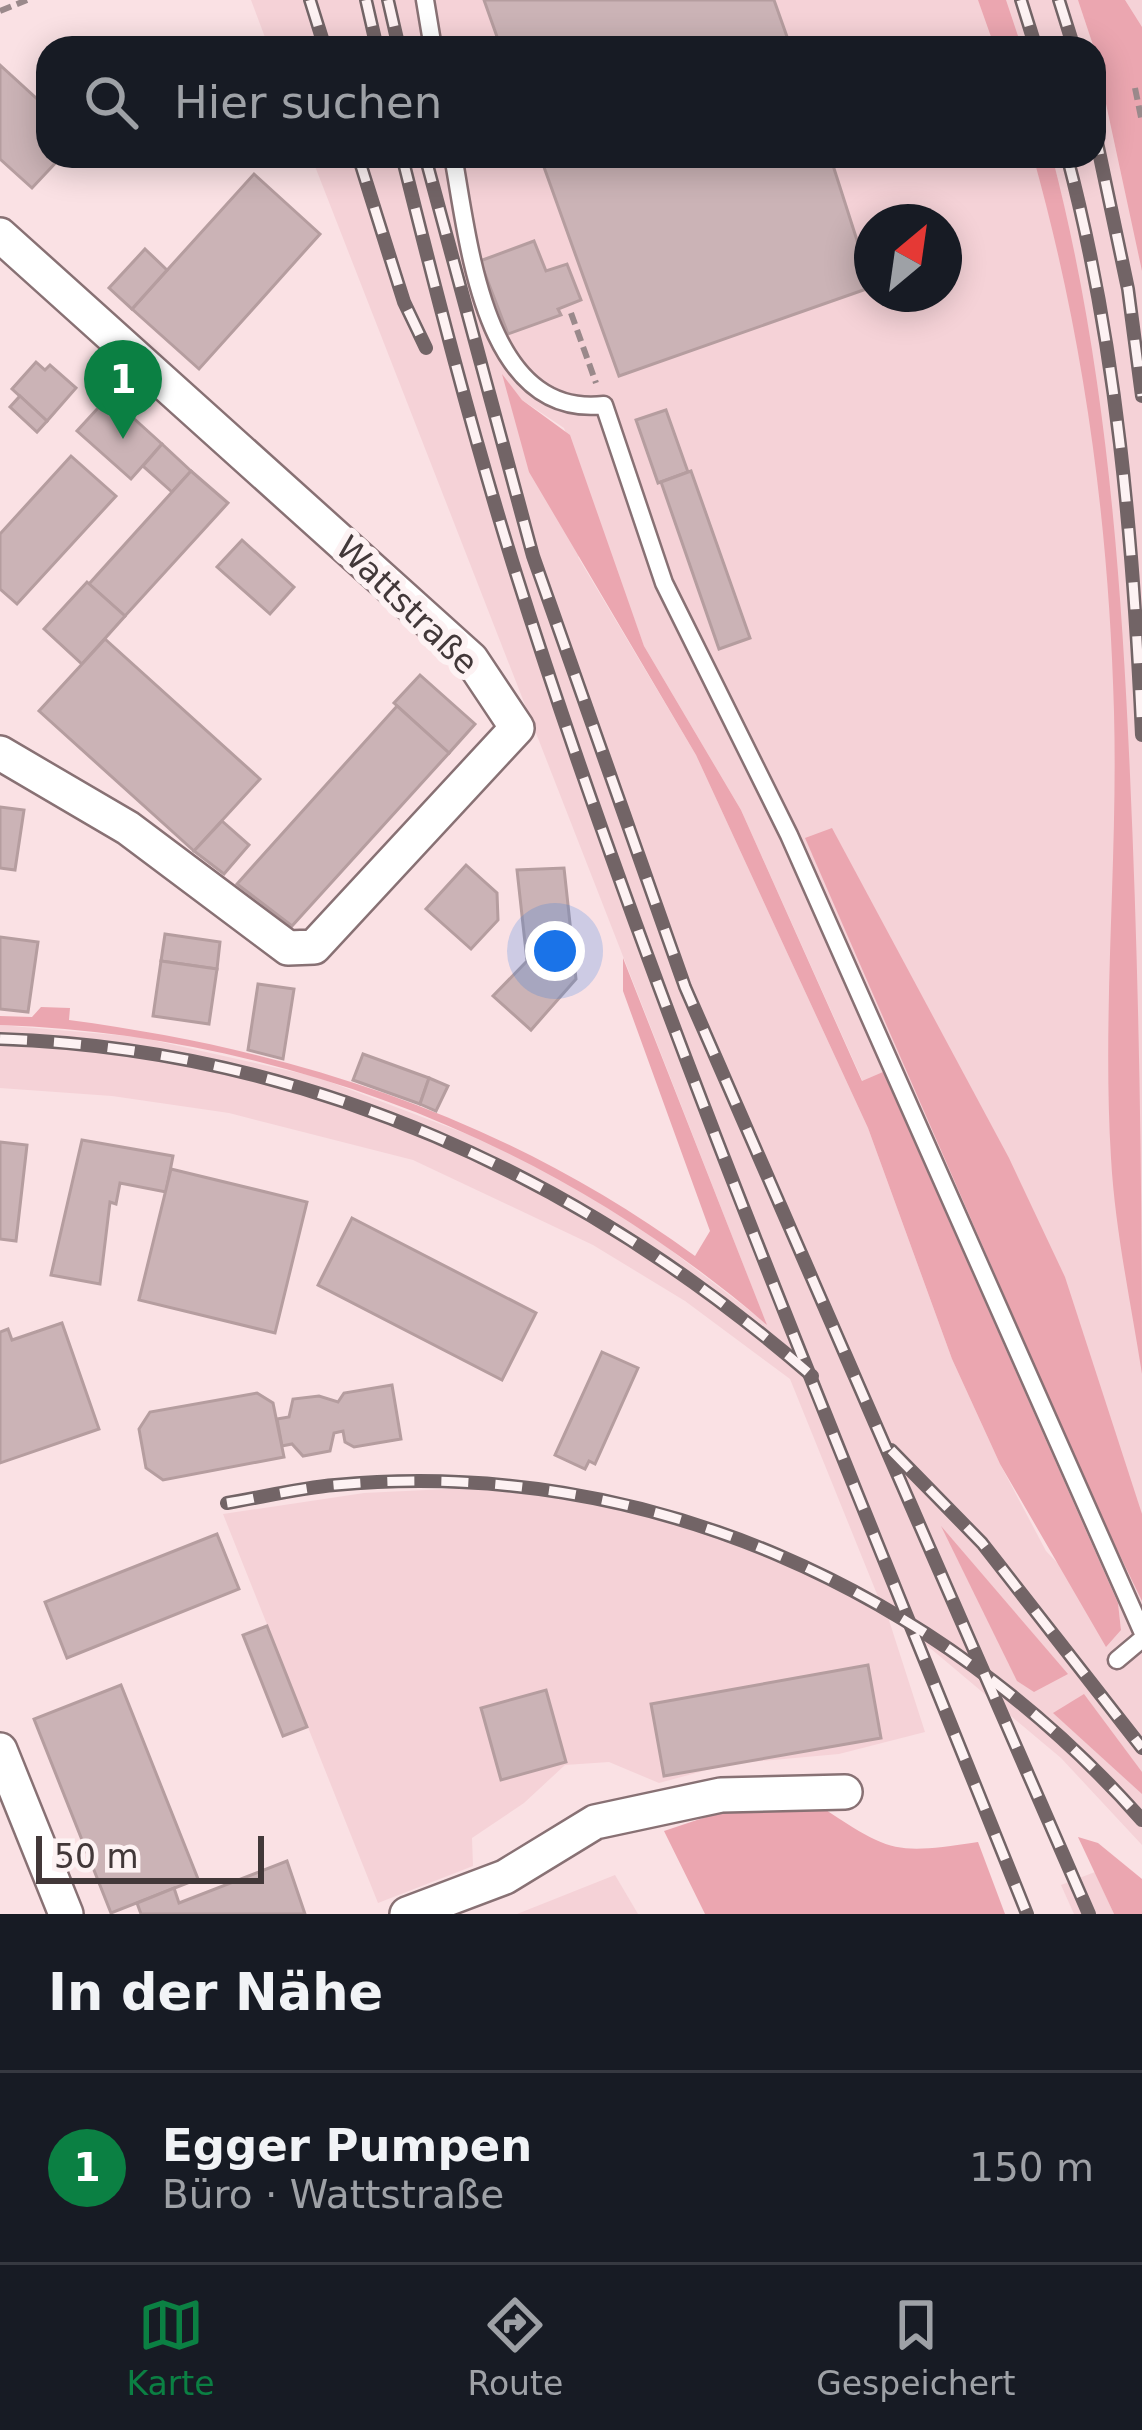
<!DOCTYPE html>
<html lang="de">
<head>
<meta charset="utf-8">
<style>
	:root { --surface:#171b24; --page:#20242c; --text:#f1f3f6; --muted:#9ea1a6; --line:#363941; --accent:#0b8043 }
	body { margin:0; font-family:"DejaVu Sans",sans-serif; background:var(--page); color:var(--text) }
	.compass { position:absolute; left:854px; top:204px; width:108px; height:108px; border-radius:50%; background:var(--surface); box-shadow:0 6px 30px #0003; rotate:29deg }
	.scale { position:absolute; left:36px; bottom:30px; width:228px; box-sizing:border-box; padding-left:12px; border:6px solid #423839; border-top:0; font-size:33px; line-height:42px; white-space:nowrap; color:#423839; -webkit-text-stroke:9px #fdf2f3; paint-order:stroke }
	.you { position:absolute; left:555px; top:951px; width:42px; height:42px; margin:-30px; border:9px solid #fff; border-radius:50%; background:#1a73e8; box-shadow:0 0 0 18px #1a73e833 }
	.badge { display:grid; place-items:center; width:78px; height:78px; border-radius:50%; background:var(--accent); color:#fff; font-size:39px; font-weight:700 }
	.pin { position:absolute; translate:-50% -99px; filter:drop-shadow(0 3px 6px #0008) }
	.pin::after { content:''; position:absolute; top:63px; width:42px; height:36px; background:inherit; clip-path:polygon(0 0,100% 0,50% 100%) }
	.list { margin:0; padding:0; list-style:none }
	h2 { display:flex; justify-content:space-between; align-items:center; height:156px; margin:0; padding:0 48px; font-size:51px }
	h2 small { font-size:39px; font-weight:400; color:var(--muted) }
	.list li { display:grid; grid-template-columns:78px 1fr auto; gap:36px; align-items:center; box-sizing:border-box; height:192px; padding:0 48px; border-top:3px solid var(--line) }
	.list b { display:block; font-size:45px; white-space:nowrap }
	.list p { margin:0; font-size:39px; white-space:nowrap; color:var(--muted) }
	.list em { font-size:39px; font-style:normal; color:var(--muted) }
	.icon { flex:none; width:66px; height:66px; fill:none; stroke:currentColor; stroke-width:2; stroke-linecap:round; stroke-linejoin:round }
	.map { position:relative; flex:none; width:1142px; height:1914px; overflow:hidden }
	.search { position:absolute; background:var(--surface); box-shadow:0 6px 30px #0003; left:36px; right:36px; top:36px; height:132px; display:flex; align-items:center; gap:30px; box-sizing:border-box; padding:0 42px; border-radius:36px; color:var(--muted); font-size:45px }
	.sheet { height:348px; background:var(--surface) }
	nav { display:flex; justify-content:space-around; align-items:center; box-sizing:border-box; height:168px; border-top:3px solid var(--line); background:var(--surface); font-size:33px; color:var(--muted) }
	nav a { display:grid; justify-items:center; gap:6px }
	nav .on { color:var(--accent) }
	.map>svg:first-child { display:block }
	.built { fill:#f5d2d7; fill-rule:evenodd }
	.green { fill:#eba6b0 }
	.building { fill:#cbb3b6; stroke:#b59d9f; stroke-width:3 }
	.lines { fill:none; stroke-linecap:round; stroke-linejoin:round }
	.service-casing { stroke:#887174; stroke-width:21 }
	.minor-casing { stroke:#887174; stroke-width:38 }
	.path { stroke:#9a898b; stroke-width:6; stroke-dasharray:12 6; stroke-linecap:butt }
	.service { stroke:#fff; stroke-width:16 }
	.minor { stroke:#fff; stroke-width:33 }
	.rail-casing { stroke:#726466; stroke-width:14 }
	.rail { stroke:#fdf2f3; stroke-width:9; stroke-dasharray:27; stroke-linecap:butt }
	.labels { text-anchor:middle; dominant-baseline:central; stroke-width:12; stroke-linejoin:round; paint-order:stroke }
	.street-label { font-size:33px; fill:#423839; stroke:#fdf2f3 }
</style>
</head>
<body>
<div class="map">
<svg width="1142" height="1914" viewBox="0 0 1142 1914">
	<rect width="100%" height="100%" fill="#fae1e4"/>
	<g class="built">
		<path d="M251 0H1142V1845L1061 1758 886 1611 925 1732 839 1754 729 1764 659 1783 609 1762 565 1765 524 1803 472 1838 473 1866 378 1903 223 1514 364 1493 468 1488 582 1500 693 1527 783 1560 883 1609 790 1379 685 1301 593 1245 413 1160 229 1113 112 1096 0 1088V1025L139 1037 317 1077 493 1144 569 1184 642 1228 766 1323 311 156H1094V48H269ZM872 222H944V294H872ZM503 378 522 400 564 428 644 646 741 810 863 1082 883 1073 1118 1603 1121 1630 1046 1551 1000 1464 952 1359 868 1128 696 755 578 557 581 554Z"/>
		<path d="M1095 1872 1114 1914H1074L1061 1885Z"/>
		<path d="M615 1875 638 1914H517Z"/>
	</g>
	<g class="green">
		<path d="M978 0H1006L1022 48H995Z"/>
		<path d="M1078 0H1125L1142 27V271L1094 48Z"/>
		<path d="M1033 156H1052C1105 360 1121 566 1130 775 1139 975 1142 1174 1142 1374 1131 1303 1115 1230 1111 1158 1102 1009 1118 861 1114 712 1109 523 1084 338 1033 156Z"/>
		<path d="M502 374 522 400 570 435 644 646 741 810 862 1081 883 1072 1118 1603 1121 1630 1106 1647 1000 1464 952 1359 868 1128 696 755 529 472Z"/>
		<path d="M832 828 1009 1158 1065 1277 1142 1514V1601L1096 1506 805 838Z"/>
		<path d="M623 958 767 1325C554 1141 282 1035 0 1025V1016L32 1017 41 1007 70 1008 69 1020C301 1051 505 1118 695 1256L710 1231 623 991Z"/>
		<path d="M941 1526 1068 1674 1034 1692 1017 1681Z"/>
		<path d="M1084 1694 1142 1772V1794L1053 1713Z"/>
		<path d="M823 1808C892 1854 897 1854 978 1842L1005 1914H705L664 1831 724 1811Z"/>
		<path d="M1078 1837 1098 1843 1142 1879V1914H1114Z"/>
	</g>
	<g class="building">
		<path d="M484 0H774L791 48H501Z"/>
		<path d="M0 65 48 109V156H62L32 188 0 159Z"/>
		<path d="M540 156H830L872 287 619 376Z"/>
		<path d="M254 174 320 234 199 369 132 309Z"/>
		<path d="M534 241 546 271 567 264 581 300 558 309 561 315 508 334 480 261Z"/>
		<path d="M145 249 167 270 132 309 109 288Z"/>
		<path d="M36 362 45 370 50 365 76 388 47 421 12 389Z"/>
		<path d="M20 396 47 421 37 432 10 407Z"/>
		<path d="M109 396 162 444 131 479 77 431Z"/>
		<path d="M666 410 688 472 658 483 636 420Z"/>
		<path d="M162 444 191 471 172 492 143 466Z"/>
		<path d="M71 456 116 496 17 604 0 589V534Z"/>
		<path d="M191 471 228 503 125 616 89 584Z"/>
		<path d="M691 471 750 638 719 649 661 482Z"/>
		<path d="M242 540 294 587 270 614 217 567Z"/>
		<path d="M87 582 125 616 82 664 44 629Z"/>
		<path d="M105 639 260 779 194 851 39 711Z"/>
		<path d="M420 675 475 724 449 753 394 703Z"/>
		<path d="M397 706 449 753 292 926 237 884Z"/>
		<path d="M0 807 24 810 15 870 0 868Z"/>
		<path d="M222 821 249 845 224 874 194 851Z"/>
		<path d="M466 865 497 893 498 920 471 949 426 909Z"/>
		<path d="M564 868 576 979 531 1030 493 996 527 961 517 870Z"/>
		<path d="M165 934 220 942 217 969 161 961Z"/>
		<path d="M0 937 38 942 28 1012 0 1009Z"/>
		<path d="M161 961 217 969 209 1024 153 1016Z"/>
		<path d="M258 984 294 989 283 1059 248 1050Z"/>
		<path d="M363 1054 429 1078 420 1104 353 1080Z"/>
		<path d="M429 1078 448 1086 436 1111 420 1104Z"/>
		<path d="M82 1140 173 1156 166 1192 120 1183 116 1204 110 1202 100 1284 51 1275Z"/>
		<path d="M0 1142 27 1145 16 1241 0 1239Z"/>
		<path d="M171 1169 307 1202 275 1333 139 1300Z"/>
		<path d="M352 1218 536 1313 502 1380 318 1285Z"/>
		<path d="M62 1323 99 1429 0 1463V1332L8 1329 12 1340Z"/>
		<path d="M602 1352 638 1368 595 1464 589 1461 585 1469 555 1455Z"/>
		<path d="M392 1385 401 1439 354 1447 345 1442 343 1431 334 1433 330 1451 303 1456 292 1444 282 1446 277 1419 289 1417 293 1399 319 1396 338 1402 344 1393Z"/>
		<path d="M257 1393 273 1403 284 1457 163 1480 146 1468 139 1429 150 1412Z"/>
		<path d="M217 1534 239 1589 67 1658 45 1602Z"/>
		<path d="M267 1626 307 1727 283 1736 243 1635Z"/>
		<path d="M868 1665 881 1738 664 1776 651 1704Z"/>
		<path d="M121 1685 198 1879 111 1913 34 1719Z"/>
		<path d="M546 1690 566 1762 501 1780 481 1708Z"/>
		<path d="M287 1861 305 1914H141L137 1903 174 1888 179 1903Z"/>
	</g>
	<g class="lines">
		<defs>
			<g id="service">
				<path d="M425 0 433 48"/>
				<path d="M453 156C469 241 483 419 604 405L664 583 789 835 1142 1631"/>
				<path d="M1117 1660 1142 1639"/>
			</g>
			<g id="minor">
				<path d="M0 235 471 659 517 728 314 947 288 948 128 828 0 753"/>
				<path d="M0 1750 66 1914"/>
				<path d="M407 1914 505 1877 595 1822 721 1795 845 1792"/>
			</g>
		</defs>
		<use href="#service" class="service-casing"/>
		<use href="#minor" class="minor-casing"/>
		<g class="path">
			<path d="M0 11 27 0"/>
			<path d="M1135 88 1142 122"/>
			<path d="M571 313 596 383"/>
		</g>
		<use href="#service" class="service"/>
		<use href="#minor" class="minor"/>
		<defs>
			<g id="rail">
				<path d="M310 0 325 48"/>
				<path d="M366 0 377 48"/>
				<path d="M388 0 399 48"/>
				<path d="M1021 0 1036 48"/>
				<path d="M1059 0 1074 48"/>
				<path d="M1094 128 1128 289 1142 396"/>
				<path d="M358 156 404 302 426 348"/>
				<path d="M402 156C436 292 471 429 513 564 657 1022 849 1468 1027 1914"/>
				<path d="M425 156 533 556 685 987 1089 1914"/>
				<path d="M1067 156C1117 345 1133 540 1142 735"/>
				<path d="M0 1039C307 1049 583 1177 812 1376"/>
				<path d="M891 1450 982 1543 1142 1748"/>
				<path d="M227 1503C263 1497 299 1488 335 1485 644 1456 938 1589 1142 1820"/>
			</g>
		</defs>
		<use href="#rail" class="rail-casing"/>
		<use href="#rail" class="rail"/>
	</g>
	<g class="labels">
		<g class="street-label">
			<text transform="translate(407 605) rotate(44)">Wattstraße</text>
		</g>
	</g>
</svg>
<svg class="compass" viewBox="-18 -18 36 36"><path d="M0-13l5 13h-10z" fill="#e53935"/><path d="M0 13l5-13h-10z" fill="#9ea1a6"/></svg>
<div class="scale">50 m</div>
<div class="you"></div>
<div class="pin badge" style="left:123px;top:439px">1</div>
<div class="search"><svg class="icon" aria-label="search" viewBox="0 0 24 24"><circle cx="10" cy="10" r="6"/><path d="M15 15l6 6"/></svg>Hier suchen</div>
</div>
<section class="sheet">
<h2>In der Nähe<small></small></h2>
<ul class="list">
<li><span class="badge">1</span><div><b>Egger Pumpen</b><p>Büro · Wattstraße</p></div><em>150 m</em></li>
</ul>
</section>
<nav>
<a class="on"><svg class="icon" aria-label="map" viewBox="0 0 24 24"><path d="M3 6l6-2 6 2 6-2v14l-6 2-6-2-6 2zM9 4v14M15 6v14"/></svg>Karte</a>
<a><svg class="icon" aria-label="directions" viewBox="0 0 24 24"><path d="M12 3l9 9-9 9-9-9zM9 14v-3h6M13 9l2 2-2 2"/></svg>Route</a>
<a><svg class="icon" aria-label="saved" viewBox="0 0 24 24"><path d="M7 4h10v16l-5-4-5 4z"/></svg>Gespeichert</a>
</nav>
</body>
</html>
